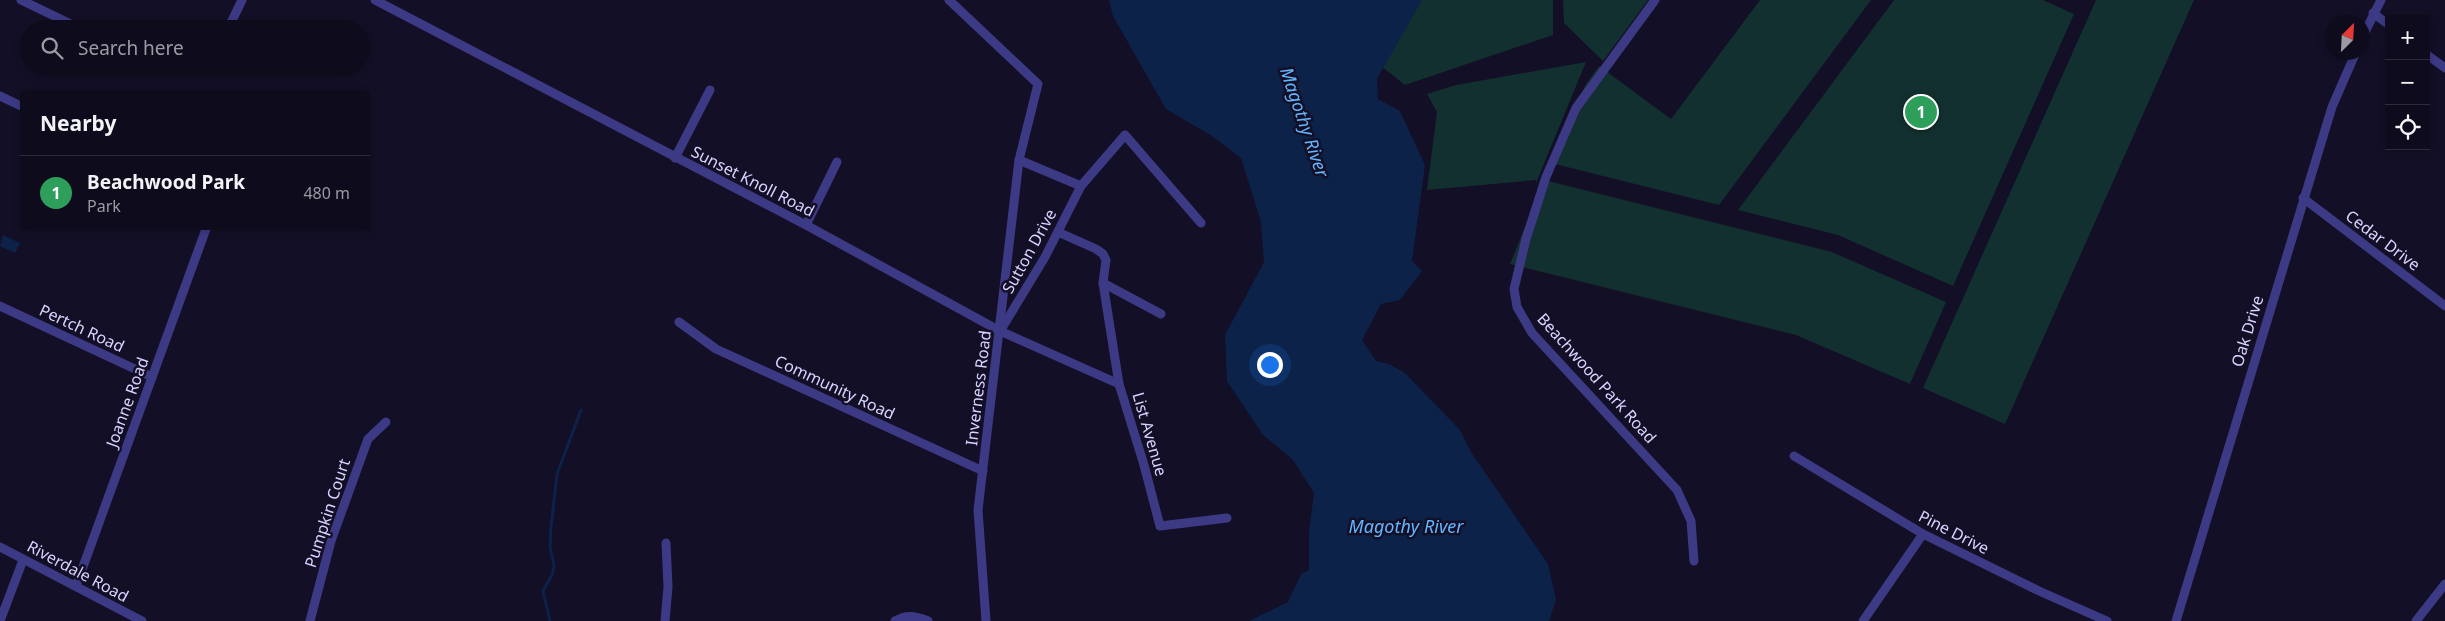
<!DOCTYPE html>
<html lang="en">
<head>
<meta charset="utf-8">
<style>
	:root { --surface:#0e0b1c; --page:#171425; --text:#f1f3f6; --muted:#9b9ba3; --line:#2e2b3b; --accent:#b45309 }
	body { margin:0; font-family:"Noto Sans",sans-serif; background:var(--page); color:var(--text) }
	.controls { position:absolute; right:15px; top:15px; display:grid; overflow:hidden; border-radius:0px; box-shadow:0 2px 8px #0003 }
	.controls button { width:45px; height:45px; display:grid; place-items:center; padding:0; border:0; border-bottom:1px solid var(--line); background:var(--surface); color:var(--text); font:25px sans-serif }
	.compass { position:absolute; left:2325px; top:15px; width:45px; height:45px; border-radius:50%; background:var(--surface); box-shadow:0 2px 8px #0003; rotate:24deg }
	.you { position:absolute; left:1269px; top:364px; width:18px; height:18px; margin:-12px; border:4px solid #fff; border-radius:50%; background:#1a73e8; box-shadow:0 0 0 8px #1a73e833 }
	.badge { display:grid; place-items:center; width:32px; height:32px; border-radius:50%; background:var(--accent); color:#fff; font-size:16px; font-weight:700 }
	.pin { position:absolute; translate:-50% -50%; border:2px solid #fff; box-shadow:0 1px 5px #0006 }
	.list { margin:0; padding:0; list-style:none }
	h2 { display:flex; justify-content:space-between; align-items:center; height:65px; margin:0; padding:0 20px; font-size:21px }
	h2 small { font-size:16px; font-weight:400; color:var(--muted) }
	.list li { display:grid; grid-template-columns:32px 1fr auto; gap:15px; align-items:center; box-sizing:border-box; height:75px; padding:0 20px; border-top:1px solid var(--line) }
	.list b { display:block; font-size:19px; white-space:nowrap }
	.list p { margin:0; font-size:16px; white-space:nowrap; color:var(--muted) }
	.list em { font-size:16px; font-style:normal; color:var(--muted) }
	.icon { flex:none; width:28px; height:28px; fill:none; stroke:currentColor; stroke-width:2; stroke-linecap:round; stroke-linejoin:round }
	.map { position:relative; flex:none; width:2445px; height:621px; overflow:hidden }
	.search { position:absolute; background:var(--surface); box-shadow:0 2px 8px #0003; left:20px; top:20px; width:350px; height:55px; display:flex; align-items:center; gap:12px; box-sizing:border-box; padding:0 18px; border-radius:28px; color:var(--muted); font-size:19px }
	.panel { position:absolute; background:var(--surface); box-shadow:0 2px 8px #0003; left:20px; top:90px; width:350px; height:140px; border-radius:0px }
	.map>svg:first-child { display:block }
	.green { fill:#12302f }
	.water { fill:#0c2248 }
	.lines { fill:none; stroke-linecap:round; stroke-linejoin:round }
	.stream { stroke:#0c2248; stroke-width:3 }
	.minor { stroke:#3d3a85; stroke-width:9 }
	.labels { text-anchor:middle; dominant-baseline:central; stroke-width:5; stroke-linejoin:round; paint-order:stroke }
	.street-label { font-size:16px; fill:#d9d4ff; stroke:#130f26 }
	.water-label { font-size:18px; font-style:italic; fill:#62b6ff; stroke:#130f26 }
</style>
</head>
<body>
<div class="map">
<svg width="2445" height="621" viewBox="0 0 2445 621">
	<rect width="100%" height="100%" fill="#130f26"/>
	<g class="green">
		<path d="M1398 0H1553V35L1405 85 1381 66Z"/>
		<path d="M1563 0H1648L1603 61 1564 23Z"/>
		<path d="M1760 0H1871L1719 205 1551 163 1586 84 1599 66 1671 119Z"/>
		<path d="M1894 0H2043L2074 14 1953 286 1838 235 1738 210Z"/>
		<path d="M2096 0H2194L2005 424 1923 388Z"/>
		<path d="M1586 62 1536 183V180L1427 190 1437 112 1427 94 1456 85Z"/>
		<path d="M1544 180 1832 252 1946 302 1910 384 1796 335 1510 264Z"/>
	</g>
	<g class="water">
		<path d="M1109 0H1422L1377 79 1378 99 1400 111 1425 165 1412 261 1422 271 1400 300 1381 304 1362 340 1376 361 1389 364 1405 373 1460 430 1471 452 1548 564 1556 600 1549 621H1249L1288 602 1301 574 1309 570V531L1314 493 1293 460 1263 435 1227 381 1225 335 1264 262 1261 222 1241 158 1212 136 1166 109 1113 16Z"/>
		<path d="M3 235 20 243 15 253 0 246Z"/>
	</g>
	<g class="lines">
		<path class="stream" d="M550 621 543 591 552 575 554 566 550 547 551 527 557 474 581 410"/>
		<g class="minor">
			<path d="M21 0 81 29"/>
			<path d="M375 0 806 225 1000 331 1119 384"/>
			<path d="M949 0 1038 84 1019 160 1081 186"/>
			<path d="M1655 0 1576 108 1546 177 1526 239 1514 289 1517 307 1532 333 1677 490 1691 521 1694 561"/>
			<path d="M2373 13 2389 25"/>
			<path d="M228 29 242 0"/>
			<path d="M2362 38 2381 0"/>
			<path d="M2426 54 2445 68"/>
			<path d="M159 66C169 71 184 71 193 66"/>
			<path d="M0 96 21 106"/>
			<path d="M675 158 710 90"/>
			<path d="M2303 198 2445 306"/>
			<path d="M806 225 837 162"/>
			<path d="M1058 232 1096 249 1103 254 1106 260 1103 283 1119 384 1144 465 1160 526 1227 518"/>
			<path d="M1103 283 1161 314"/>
			<path d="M0 306 152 377"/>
			<path d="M679 322 716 349 983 471"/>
			<path d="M1002 328 1045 257 1081 186 1125 135 1201 223"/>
			<path d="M1794 456 1923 534 2039 591 2107 621"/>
			<path d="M0 547 142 621"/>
			<path d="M76 586 206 229"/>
			<path d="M0 621 23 560"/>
			<path d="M310 621 331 541 368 439 386 422"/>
			<path d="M665 621 668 587 666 543"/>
			<path d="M895 621C907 614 916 616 928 621"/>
			<path d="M986 621 978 510 1019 160"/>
			<path d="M1863 621 1923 534"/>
			<path d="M2176 621 2332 107 2356 52"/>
			<path d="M2416 621 2445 584"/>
		</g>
	</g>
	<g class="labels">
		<g class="street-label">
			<text transform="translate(753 181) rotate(27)">Sunset Knoll Road</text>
			<text transform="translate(2383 240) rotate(37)">Cedar Drive</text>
			<text transform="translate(1029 251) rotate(-61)">Sutton Drive</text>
			<text transform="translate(82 328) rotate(25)">Pertch Road</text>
			<text transform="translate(2247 331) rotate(-73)">Oak Drive</text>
			<text transform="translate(1597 378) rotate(48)">Beachwood Park Road</text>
			<text transform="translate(835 387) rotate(25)">Community Road</text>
			<text transform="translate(978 388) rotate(-83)">Inverness Road</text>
			<text transform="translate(127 402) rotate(-70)">Joanne Road</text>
			<text transform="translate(1150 434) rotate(74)">List Avenue</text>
			<text transform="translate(327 513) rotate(-72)">Pumpkin Court</text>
			<text transform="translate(1954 532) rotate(27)">Pine Drive</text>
			<text transform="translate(78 571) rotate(28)">Riverdale Road</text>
		</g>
		<g class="water-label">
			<text transform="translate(1305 122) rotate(71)">Magothy River</text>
			<text x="1406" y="526">Magothy River</text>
		</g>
	</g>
</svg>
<div class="controls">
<button>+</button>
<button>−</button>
<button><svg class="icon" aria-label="locate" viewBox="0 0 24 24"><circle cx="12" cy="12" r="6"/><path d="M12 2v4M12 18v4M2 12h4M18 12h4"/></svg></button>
</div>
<svg class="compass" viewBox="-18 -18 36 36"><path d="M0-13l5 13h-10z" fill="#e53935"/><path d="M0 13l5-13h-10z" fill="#9b9ba3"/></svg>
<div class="you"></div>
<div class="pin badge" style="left:1921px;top:112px;background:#2e9e5b">1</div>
<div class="search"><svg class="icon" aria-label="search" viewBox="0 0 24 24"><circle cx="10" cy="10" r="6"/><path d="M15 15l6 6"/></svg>Search here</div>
<section class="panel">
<h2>Nearby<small></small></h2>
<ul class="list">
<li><span class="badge" style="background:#2e9e5b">1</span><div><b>Beachwood Park</b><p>Park</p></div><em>480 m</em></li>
</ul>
</section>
</div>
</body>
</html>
